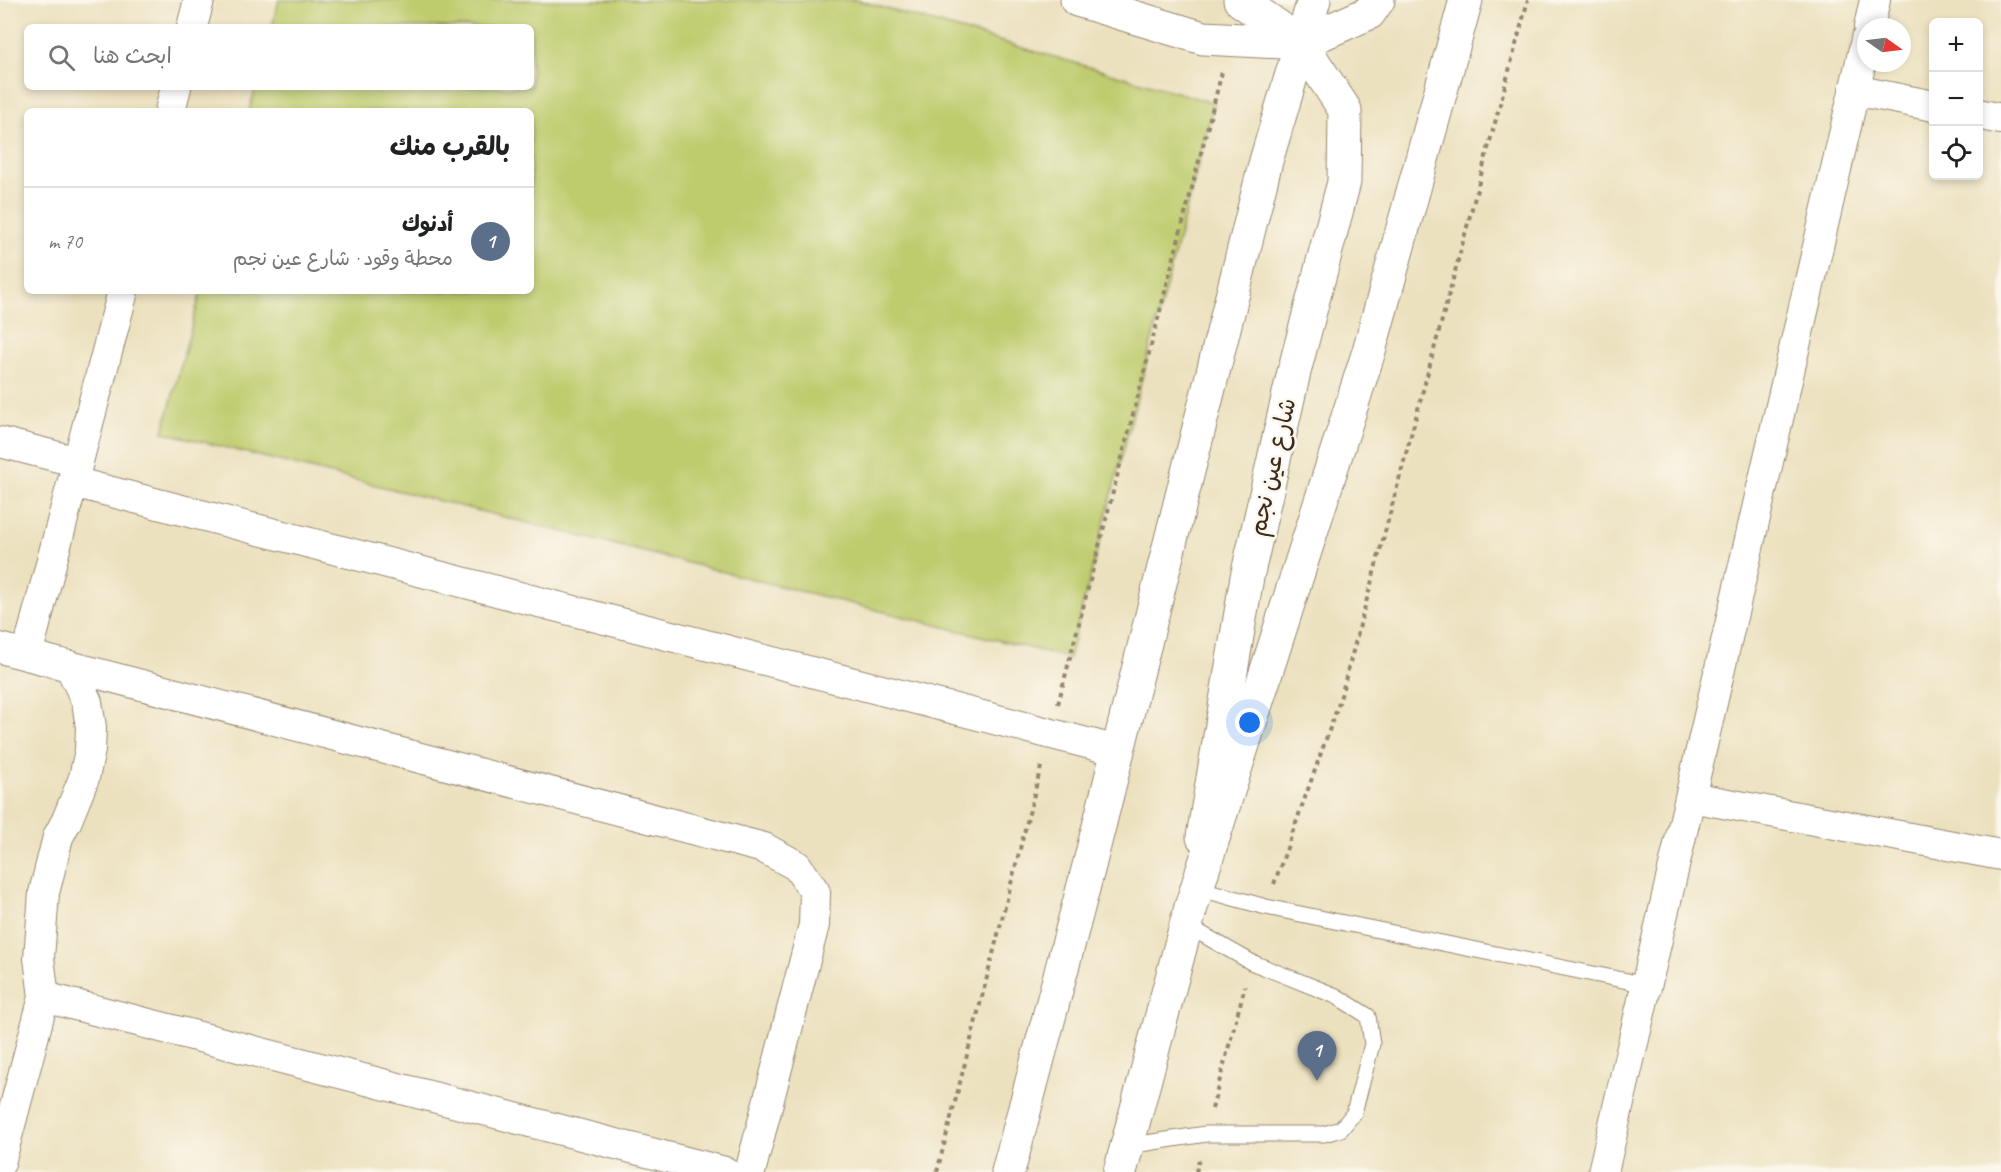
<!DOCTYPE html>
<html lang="ar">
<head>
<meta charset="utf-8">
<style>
	:root { --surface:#fff; --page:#f6f6f6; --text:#202124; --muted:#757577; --line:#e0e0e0; --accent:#0b8043 }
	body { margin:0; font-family:Caveat,"Playpen Sans Arabic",sans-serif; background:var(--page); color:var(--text); direction:rtl }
	.controls { position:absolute; right:18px; top:18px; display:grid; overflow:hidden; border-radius:9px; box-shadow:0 3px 9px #0003 }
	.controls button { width:54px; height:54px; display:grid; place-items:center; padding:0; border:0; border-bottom:2px solid var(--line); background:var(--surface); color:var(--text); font:30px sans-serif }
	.compass { position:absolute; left:1857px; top:18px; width:54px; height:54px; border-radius:50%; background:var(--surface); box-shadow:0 3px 9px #0003; rotate:104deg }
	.you { position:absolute; left:1250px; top:723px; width:21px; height:21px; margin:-15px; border:4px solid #fff; border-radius:50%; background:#1a73e8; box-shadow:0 0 0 9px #1a73e833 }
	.badge { display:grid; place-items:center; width:39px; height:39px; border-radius:50%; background:var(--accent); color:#fff; font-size:20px; font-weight:700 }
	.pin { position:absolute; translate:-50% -50px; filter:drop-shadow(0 2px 3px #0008) }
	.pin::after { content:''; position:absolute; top:32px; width:21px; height:18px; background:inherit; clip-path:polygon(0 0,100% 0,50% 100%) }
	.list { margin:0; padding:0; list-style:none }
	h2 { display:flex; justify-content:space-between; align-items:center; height:78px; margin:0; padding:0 24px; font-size:26px }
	h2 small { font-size:20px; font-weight:400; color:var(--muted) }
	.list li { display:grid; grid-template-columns:39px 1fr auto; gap:18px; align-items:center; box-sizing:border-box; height:108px; padding:0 24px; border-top:2px solid var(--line) }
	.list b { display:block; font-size:22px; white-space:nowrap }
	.list p { margin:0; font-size:20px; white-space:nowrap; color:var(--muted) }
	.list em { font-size:20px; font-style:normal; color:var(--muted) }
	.icon { flex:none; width:33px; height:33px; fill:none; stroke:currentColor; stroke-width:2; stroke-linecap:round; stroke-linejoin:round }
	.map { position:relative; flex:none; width:2001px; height:1172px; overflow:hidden; direction:ltr }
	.search { position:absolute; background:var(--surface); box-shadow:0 3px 9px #0003; left:24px; top:24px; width:510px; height:66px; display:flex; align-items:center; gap:15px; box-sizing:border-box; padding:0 21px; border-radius:9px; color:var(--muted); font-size:22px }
	.panel { position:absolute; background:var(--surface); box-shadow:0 3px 9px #0003; left:24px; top:108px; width:510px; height:186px; border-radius:9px; direction:rtl }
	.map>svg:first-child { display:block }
	.green { fill:#bfcc6e; stroke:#7d7b46; stroke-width:1.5 }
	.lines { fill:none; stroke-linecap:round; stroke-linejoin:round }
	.service-casing { stroke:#94866e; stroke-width:17 }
	.minor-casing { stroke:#94866e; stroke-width:32 }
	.secondary-casing { stroke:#94866e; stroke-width:35 }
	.primary-casing { stroke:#94866e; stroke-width:35 }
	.path { stroke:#94866e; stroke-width:4; stroke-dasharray:4.5 4.5; stroke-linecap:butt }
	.service { stroke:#fff; stroke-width:15 }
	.minor { stroke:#fff; stroke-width:30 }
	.secondary { stroke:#fff; stroke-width:33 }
	.primary { stroke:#fff; stroke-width:33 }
	.labels { text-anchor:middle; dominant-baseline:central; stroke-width:5; stroke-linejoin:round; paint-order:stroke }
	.street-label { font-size:24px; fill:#3b2a1e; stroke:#fbf7ec }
</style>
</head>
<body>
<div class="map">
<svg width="2001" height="1172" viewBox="0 0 2001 1172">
	<rect width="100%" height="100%" fill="#fbf7ec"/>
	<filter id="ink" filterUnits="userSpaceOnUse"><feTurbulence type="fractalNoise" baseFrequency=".0167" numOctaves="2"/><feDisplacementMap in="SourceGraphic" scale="12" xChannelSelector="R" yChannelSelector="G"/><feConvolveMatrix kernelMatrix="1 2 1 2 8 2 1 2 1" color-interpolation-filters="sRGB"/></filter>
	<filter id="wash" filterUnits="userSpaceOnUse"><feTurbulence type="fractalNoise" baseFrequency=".008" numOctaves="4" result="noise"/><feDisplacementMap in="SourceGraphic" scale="24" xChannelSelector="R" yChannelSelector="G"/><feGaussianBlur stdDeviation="1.35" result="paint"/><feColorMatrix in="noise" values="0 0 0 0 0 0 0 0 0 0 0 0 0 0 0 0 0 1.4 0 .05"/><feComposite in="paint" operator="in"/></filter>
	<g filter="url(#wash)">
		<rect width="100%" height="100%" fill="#ece1bf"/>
		<path class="green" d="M279 0H857L1214 103 1069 658 163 432 201 291H531V111H249L256 87H531V27H272Z"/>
	</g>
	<g filter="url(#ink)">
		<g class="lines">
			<defs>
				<g id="service">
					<path d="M1197 888 1266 907 1647 985"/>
					<path d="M1127 1146 1206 1134H1324L1341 1129 1354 1113 1372 1044 1368 1016 1336 996 1251 962 1186 925"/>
				</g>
				<g id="minor">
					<path d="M192 27 199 0"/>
					<path d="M1869 27 1875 0"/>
					<path d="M1854 90 1934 106"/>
					<path d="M170 111 176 87"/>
					<path d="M1978 114 2001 119"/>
					<path d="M0 442 78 462"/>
					<path d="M73 482 1118 751"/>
					<path d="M0 648 764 848 797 866 815 892 814 925 750 1172"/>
					<path d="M27 655 123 291"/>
					<path d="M1691 797 2001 855"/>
					<path d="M44 997 39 958 44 893 58 837 67 820 84 778 90 750 91 727 87 702 70 666"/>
					<path d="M0 1163 44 997 725 1172"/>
					<path d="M1603 1172 1866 40"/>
				</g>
				<g id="secondary">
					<path d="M1077 0 1203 38 1301 43 1369 13 1378 0"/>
					<path d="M1203 837 1247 577 1294 372 1344 182 1345 110 1301 43 1240 0"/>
				</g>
				<g id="primary">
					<path d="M1008 1172 1089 866 1266 161 1314 0"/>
					<path d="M1120 1172 1191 907 1369 351 1466 0"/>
				</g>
			</defs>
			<use href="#service" class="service-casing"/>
			<use href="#minor" class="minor-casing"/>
			<use href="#secondary" class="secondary-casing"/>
			<use href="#primary" class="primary-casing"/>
			<g class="path">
				<path d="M1058 704 1222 72"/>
				<path d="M1274 884 1339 703 1528 0"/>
				<path d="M1212 1109 1245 986"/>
				<path d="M937 1172 1042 763"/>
				<path d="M1196 1172 1199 1160"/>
			</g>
			<use href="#service" class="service"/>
			<use href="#minor" class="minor"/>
			<use href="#secondary" class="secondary"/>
			<use href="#primary" class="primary"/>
		</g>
	</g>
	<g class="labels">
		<g class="street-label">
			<text transform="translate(1272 467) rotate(-77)">شارع عين نجم</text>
		</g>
	</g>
</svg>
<div class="controls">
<button>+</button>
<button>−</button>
<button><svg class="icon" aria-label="locate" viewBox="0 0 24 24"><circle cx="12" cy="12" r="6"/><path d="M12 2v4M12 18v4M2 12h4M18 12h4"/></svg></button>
</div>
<svg class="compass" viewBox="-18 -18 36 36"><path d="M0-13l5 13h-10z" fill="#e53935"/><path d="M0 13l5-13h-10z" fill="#757577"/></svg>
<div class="you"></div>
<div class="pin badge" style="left:1317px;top:1081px;background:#5c6f8a">1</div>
<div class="search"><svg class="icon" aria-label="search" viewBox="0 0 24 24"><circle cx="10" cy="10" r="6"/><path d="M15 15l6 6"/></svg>ابحث هنا</div>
<section class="panel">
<h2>بالقرب منك<small></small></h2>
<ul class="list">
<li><span class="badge" style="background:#5c6f8a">1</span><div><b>أدنوك</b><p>محطة وقود · شارع عين نجم</p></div><em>70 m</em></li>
</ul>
</section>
</div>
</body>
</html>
